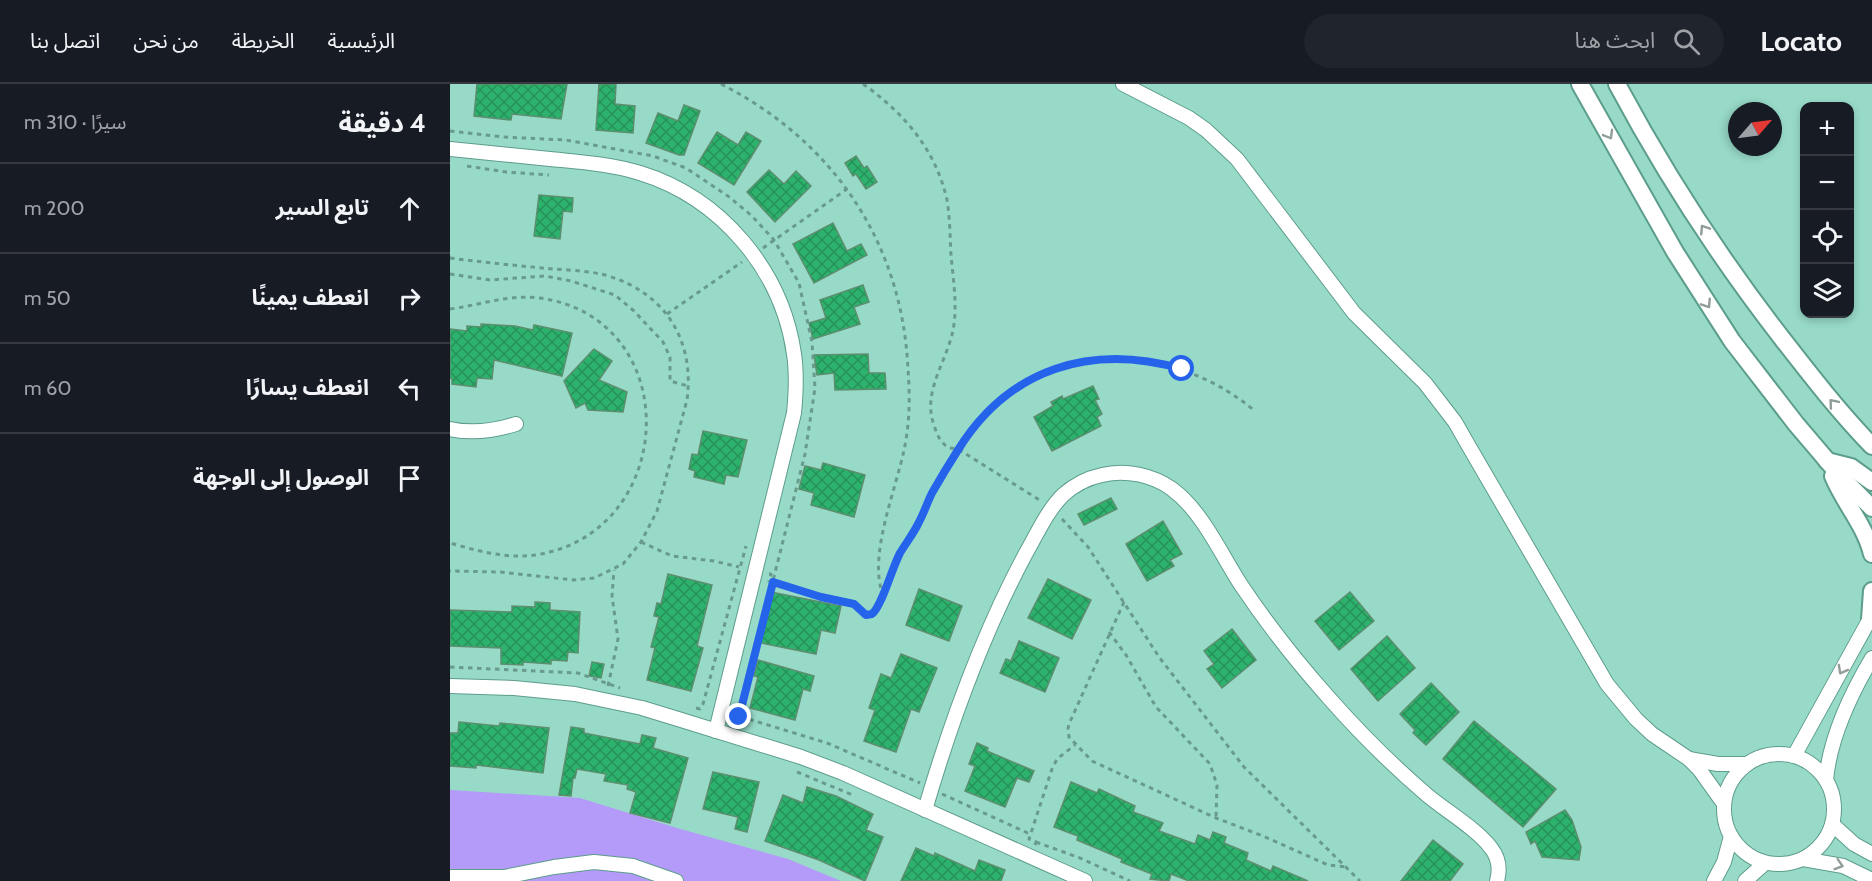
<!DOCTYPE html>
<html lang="ar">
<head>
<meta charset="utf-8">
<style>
	:root { --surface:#171b24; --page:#20242c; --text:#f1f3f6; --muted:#9ea1a6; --line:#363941 }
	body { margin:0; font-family:Cabin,"Noto Sans Arabic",sans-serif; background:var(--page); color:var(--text); direction:rtl }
	.controls { position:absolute; right:18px; top:18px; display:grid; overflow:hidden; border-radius:12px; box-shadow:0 3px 9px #0003 }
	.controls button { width:54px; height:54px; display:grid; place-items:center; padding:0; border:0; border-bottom:2px solid var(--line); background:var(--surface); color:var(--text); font:30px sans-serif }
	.compass { position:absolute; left:1278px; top:18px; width:54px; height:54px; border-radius:50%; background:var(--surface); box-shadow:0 3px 9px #0003; rotate:62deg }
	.stop { position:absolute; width:18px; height:18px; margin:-14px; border:4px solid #2563eb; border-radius:50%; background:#fff }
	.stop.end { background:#2563eb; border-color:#fff; box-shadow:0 2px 6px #0008 }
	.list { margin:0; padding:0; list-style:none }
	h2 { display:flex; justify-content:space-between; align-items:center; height:78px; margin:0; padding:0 24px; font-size:26px }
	h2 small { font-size:20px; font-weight:400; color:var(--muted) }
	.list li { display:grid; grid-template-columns:39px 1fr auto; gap:18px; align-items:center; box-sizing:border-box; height:90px; padding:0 24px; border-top:2px solid var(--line) }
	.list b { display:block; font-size:22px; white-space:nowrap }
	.list em { font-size:20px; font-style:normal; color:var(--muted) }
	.icon { flex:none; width:33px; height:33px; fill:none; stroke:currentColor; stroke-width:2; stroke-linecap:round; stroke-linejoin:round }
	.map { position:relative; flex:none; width:1422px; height:797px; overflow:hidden; direction:ltr }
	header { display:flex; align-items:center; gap:36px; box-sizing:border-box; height:84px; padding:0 30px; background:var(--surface); border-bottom:2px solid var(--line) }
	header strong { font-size:28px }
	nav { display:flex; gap:33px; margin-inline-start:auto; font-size:21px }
	.search { width:420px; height:54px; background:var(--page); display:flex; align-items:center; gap:15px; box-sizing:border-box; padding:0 21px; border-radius:33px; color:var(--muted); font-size:22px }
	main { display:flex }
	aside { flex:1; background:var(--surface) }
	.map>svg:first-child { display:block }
	.grass { fill:#b49af9 }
	.building { fill:url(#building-cross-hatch); stroke:#5d8e6f; stroke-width:1.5 }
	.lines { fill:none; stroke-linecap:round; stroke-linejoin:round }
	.minor-casing { stroke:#5d9d8c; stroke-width:16 }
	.tertiary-casing { stroke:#5d9d8c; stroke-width:20 }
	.path { stroke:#689b8d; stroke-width:3; stroke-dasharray:4.5 4.5; stroke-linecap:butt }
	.minor { stroke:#fff; stroke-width:14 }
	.tertiary { stroke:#fff; stroke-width:16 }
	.oneway { stroke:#909d99 }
	.route { stroke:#2563eb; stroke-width:8 }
</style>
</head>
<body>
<header>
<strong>Locato</strong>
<div class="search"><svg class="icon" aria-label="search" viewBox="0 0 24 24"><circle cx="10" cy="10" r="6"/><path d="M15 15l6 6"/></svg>ابحث هنا</div>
<nav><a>الرئيسية</a><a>الخريطة</a><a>من نحن</a><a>اتصل بنا</a></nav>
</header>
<main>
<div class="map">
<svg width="1422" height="797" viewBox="0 0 1422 797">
	<defs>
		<pattern id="building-cross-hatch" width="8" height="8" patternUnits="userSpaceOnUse" patternTransform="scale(1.5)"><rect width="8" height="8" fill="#2db26d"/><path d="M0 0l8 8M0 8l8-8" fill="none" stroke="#26925a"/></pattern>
	</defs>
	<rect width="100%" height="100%" fill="#98dac8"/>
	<path class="grass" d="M0 706 130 714 227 744 338 775 391 797H0Z"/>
	<g class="building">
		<path d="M27 0H117L111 35 62 30 61 36 24 32Z"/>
		<path d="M149 0H166L165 20 185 22 183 49 146 46Z"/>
		<path d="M234 21 250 27 234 71H229L196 59 208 29 228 37Z"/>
		<path d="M267 48 288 61 296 48 311 57 284 101 248 79Z"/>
		<path d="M406 72 414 84 417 82 427 98 416 105 406 90 403 92 395 79Z"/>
		<path d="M319 86 334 100 346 87 361 102 325 138 297 108Z"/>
		<path d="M89 111 123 114 122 128 113 127 110 155 84 152Z"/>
		<path d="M383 139 397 167 411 160 417 171 364 199 343 160Z"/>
		<path d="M413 201 419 218 404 223 410 240 363 255 359 239 376 234 370 216Z"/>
		<path d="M31 240 65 242 83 246 84 241 122 249 112 292 44 276 42 295 27 294 26 303 2 300V295L0 294V245L17 247V242L31 243Z"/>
		<path d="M144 265 162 277 149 296 177 308 173 328 138 326 135 319 126 324 114 297Z"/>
		<path d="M418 270 419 289H435L436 305 385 306 384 289 367 291 364 271Z"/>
		<path d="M643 302 649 315 645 316 652 330 647 333 651 342 602 367 584 333 603 322 601 318 612 312 613 315Z"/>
		<path d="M253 347 297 356 288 393 276 391 274 400 244 393 245 387 239 385 242 370 248 371Z"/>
		<path d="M373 379 415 391 404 433 361 421 364 409 349 405 355 382 371 386Z"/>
		<path d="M661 414 667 425 634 441 628 430Z"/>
		<path d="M713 437 732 470 720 476 724 482 697 497 676 460Z"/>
		<path d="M218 490 262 501 247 562 253 564 241 607 197 596 205 564 201 563 209 533 204 532 207 519 211 520Z"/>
		<path d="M598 495 641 516 622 555 578 534Z"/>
		<path d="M469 505 512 522 499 557 456 541Z"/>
		<path d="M321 508 391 522 385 549 371 546 366 570 311 559Z"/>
		<path d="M900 508 924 537 889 566 865 537Z"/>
		<path d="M85 518 100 519V526L130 528 128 569 118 568 117 577 101 576V580L73 578V581L51 580V564L0 562V526L62 528V522L85 523Z"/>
		<path d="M782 545 806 576 772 604 757 585 764 580 754 567Z"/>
		<path d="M937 552 965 584 928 617 901 585Z"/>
		<path d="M569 557 609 574 595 608 550 589 556 575 561 577Z"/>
		<path d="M451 570 487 584 469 628 461 625 446 668 414 657 425 626 419 624 431 590 441 594Z"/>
		<path d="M308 576 364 592 360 607 353 605 345 636 300 624 308 593 304 592Z"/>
		<path d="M142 578 154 580 151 594 139 592Z"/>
		<path d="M981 599 1009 628 976 661 963 649 965 646 950 630Z"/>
		<path d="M1024 637 1106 705 1073 743 993 675Z"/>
		<path d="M9 638 49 642 50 639 99 644 93 689 26 681V684L0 682V649H8Z"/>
		<path d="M121 643 134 645V649L190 660 192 651 206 654 203 664 238 674 220 739 180 729 186 708 177 705 178 701 154 697 156 690 127 685 125 694H123L121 712 109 711Z"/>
		<path d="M527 659 538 664 537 667 584 687 579 698 567 694 555 723 515 707 525 682 519 680Z"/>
		<path d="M263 688 309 698 297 748 285 745 288 733 253 725Z"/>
		<path d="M621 698 647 709 649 705 685 722 683 728 713 739 709 747 745 760 748 751 760 756 763 748 776 753 774 759 798 769 796 776 821 787 823 782 858 797H739L721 790 719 797 700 795 702 790 671 778 672 775 627 756 628 752 604 743Z"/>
		<path d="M357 703 386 712 423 730 416 746 433 753 415 797 369 776 315 757 333 711 353 719Z"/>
		<path d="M1115 726 1122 736 1131 763 1129 776 1092 773 1085 757 1081 760 1076 748Z"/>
		<path d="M983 756 1013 780 1000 797H951Z"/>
		<path d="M466 764 484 772 485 769 525 787 529 776 555 786 551 797H451Z"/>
	</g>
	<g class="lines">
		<defs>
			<g id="minor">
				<path d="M673 0 739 34 756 46 787 75 904 229 975 299 1005 338 1017 359 1157 600 1186 635 1202 650 1239 675 1249 685 1274 720"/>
				<path d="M0 65C33 68 67 72 100 75 130 78 161 80 190 89 271 114 332 186 344 270 347 290 346 309 344 329L266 647"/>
				<path d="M0 345C23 350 44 347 66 340"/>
				<path d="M0 602 64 604 125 610 192 624 228 635 351 673 393 689 635 797"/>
				<circle cx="1329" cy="725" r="55"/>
				<path d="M1344 672 1422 531"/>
				<path d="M1239 675 1268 680H1297"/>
				<path d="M1376 696C1380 653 1400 611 1422 574"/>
				<path d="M475 726C501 637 532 551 576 469 587 450 597 427 613 411 624 401 638 394 652 391 675 385 703 391 722 405 752 427 771 470 791 501 817 540 847 578 879 614 909 648 942 681 977 711 996 727 1027 745 1041 764 1049 774 1050 786 1047 797"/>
				<path d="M1382 740 1404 760 1422 770"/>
				<path d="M1353 775 1393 782 1422 796"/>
				<path d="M0 793H54L104 783 144 778 183 782 226 797"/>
				<path d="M1264 797 1274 778 1281 752"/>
				<path d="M1295 797 1315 779"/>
			</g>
			<g id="tertiary">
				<path d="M1130 0 1225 168 1282 257 1346 340 1392 394 1422 424"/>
				<path d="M1167 0C1215 90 1271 176 1334 257 1362 293 1390 329 1422 362"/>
				<path d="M1377 377 1401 383 1422 398"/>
				<path d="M1383 392C1394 419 1415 441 1422 470"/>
				<path d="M1420 535 1422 507"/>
			</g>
		</defs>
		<use href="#minor" class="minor-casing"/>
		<use href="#tertiary" class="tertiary-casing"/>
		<g class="path">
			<path d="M271 0C383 57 452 158 458 285 460 312 460 339 454 366 446 405 419 470 432 508"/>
			<path d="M413 0C454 29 486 66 497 116 500 134 500 153 501 171 503 194 507 218 504 240 500 274 471 306 484 341 487 351 490 358 499 364L508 365 591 417"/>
			<path d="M0 47 53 53 116 56 203 72 236 84 278 112 302 132 324 156 349 199 362 258 365 304 355 370 287 639"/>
			<path d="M17 82 56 88 99 91"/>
			<path d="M313 164 397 105"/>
			<path d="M0 174C31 178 61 181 92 184 112 186 135 186 155 191 215 208 245 256 237 316L207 427 191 458 173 480 144 494 123 496 51 488 0 487"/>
			<path d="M0 190 40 196 95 192 121 197 165 211 184 227 213 258 220 273V297L238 302"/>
			<path d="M0 225C31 221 58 210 90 214 237 235 228 450 85 471 56 475 28 467 0 459"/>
			<path d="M217 230 292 178"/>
			<path d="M612 435 638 463 709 573 794 683 910 797"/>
			<path d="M191 458 222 472 264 477 289 483"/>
			<path d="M319 490H321L319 497 371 513 404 520 416 531 422 530C432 522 441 487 448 473 455 461 463 450 470 438 475 429 478 418 483 409 523 335 571 276 663 276 716 275 764 293 805 327"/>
			<path d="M674 518 619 640 618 645 619 653 642 677 766 734 813 752 878 781 896 783"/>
			<path d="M659 548 676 571 706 623 760 680 767 701 766 734"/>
			<path d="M0 583 128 589 170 604"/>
			<path d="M158 602 168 555 162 512 164 486"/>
			<path d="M246 624 250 625 253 620 296 462"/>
			<path d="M282 630 377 659 470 699"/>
			<path d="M347 688 405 712"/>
			<path d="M492 710 580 750"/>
			<path d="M586 758 630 774 680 797"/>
			<path d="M585 761 586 758 579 755 602 685 607 675 625 661"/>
		</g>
		<use href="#minor" class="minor"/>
		<use href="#tertiary" class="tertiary"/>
	</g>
	<defs><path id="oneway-chevron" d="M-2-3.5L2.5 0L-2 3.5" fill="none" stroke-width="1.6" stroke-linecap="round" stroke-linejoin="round" transform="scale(1.5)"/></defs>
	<g class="oneway">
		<use href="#oneway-chevron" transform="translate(1159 51) rotate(60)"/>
		<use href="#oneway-chevron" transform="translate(1254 145) rotate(-123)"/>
		<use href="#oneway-chevron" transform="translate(1257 220) rotate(57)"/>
		<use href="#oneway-chevron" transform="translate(1383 319) rotate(-130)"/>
		<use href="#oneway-chevron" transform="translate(1392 586) rotate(119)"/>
		<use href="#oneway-chevron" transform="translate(1389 781) rotate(17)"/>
	</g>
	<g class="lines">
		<path class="route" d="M289 633 323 498 371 513 404 520 416 531 422 530C432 522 442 484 450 469 456 459 464 449 469 438 474 429 477 419 482 409 490 395 499 380 508 366 559 284 641 259 732 285"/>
	</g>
</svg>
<div class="controls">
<button>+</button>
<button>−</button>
<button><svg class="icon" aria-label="locate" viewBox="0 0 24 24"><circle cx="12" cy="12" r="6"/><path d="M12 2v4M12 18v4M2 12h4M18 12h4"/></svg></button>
<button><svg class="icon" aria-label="layers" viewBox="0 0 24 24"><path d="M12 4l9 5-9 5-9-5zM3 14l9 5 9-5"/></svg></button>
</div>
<svg class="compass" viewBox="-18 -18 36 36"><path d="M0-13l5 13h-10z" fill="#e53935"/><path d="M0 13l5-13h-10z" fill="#9ea1a6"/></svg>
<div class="stop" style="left:732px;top:285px"></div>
<div class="stop end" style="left:289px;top:633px"></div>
</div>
<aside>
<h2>4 دقيقة<small>سيرًا · 310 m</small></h2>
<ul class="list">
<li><svg class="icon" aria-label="ahead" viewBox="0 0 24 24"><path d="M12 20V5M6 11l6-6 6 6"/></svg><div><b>تابع السير</b></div><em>200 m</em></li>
<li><svg class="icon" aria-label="right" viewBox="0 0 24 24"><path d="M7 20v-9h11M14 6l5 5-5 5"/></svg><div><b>انعطف يمينًا</b></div><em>50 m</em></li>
<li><svg class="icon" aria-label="left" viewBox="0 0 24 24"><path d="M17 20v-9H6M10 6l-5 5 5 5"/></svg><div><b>انعطف يسارًا</b></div><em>60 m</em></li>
<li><svg class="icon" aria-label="arrive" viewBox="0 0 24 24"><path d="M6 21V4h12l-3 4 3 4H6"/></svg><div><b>الوصول إلى الوجهة</b></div></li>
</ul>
</aside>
</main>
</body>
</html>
